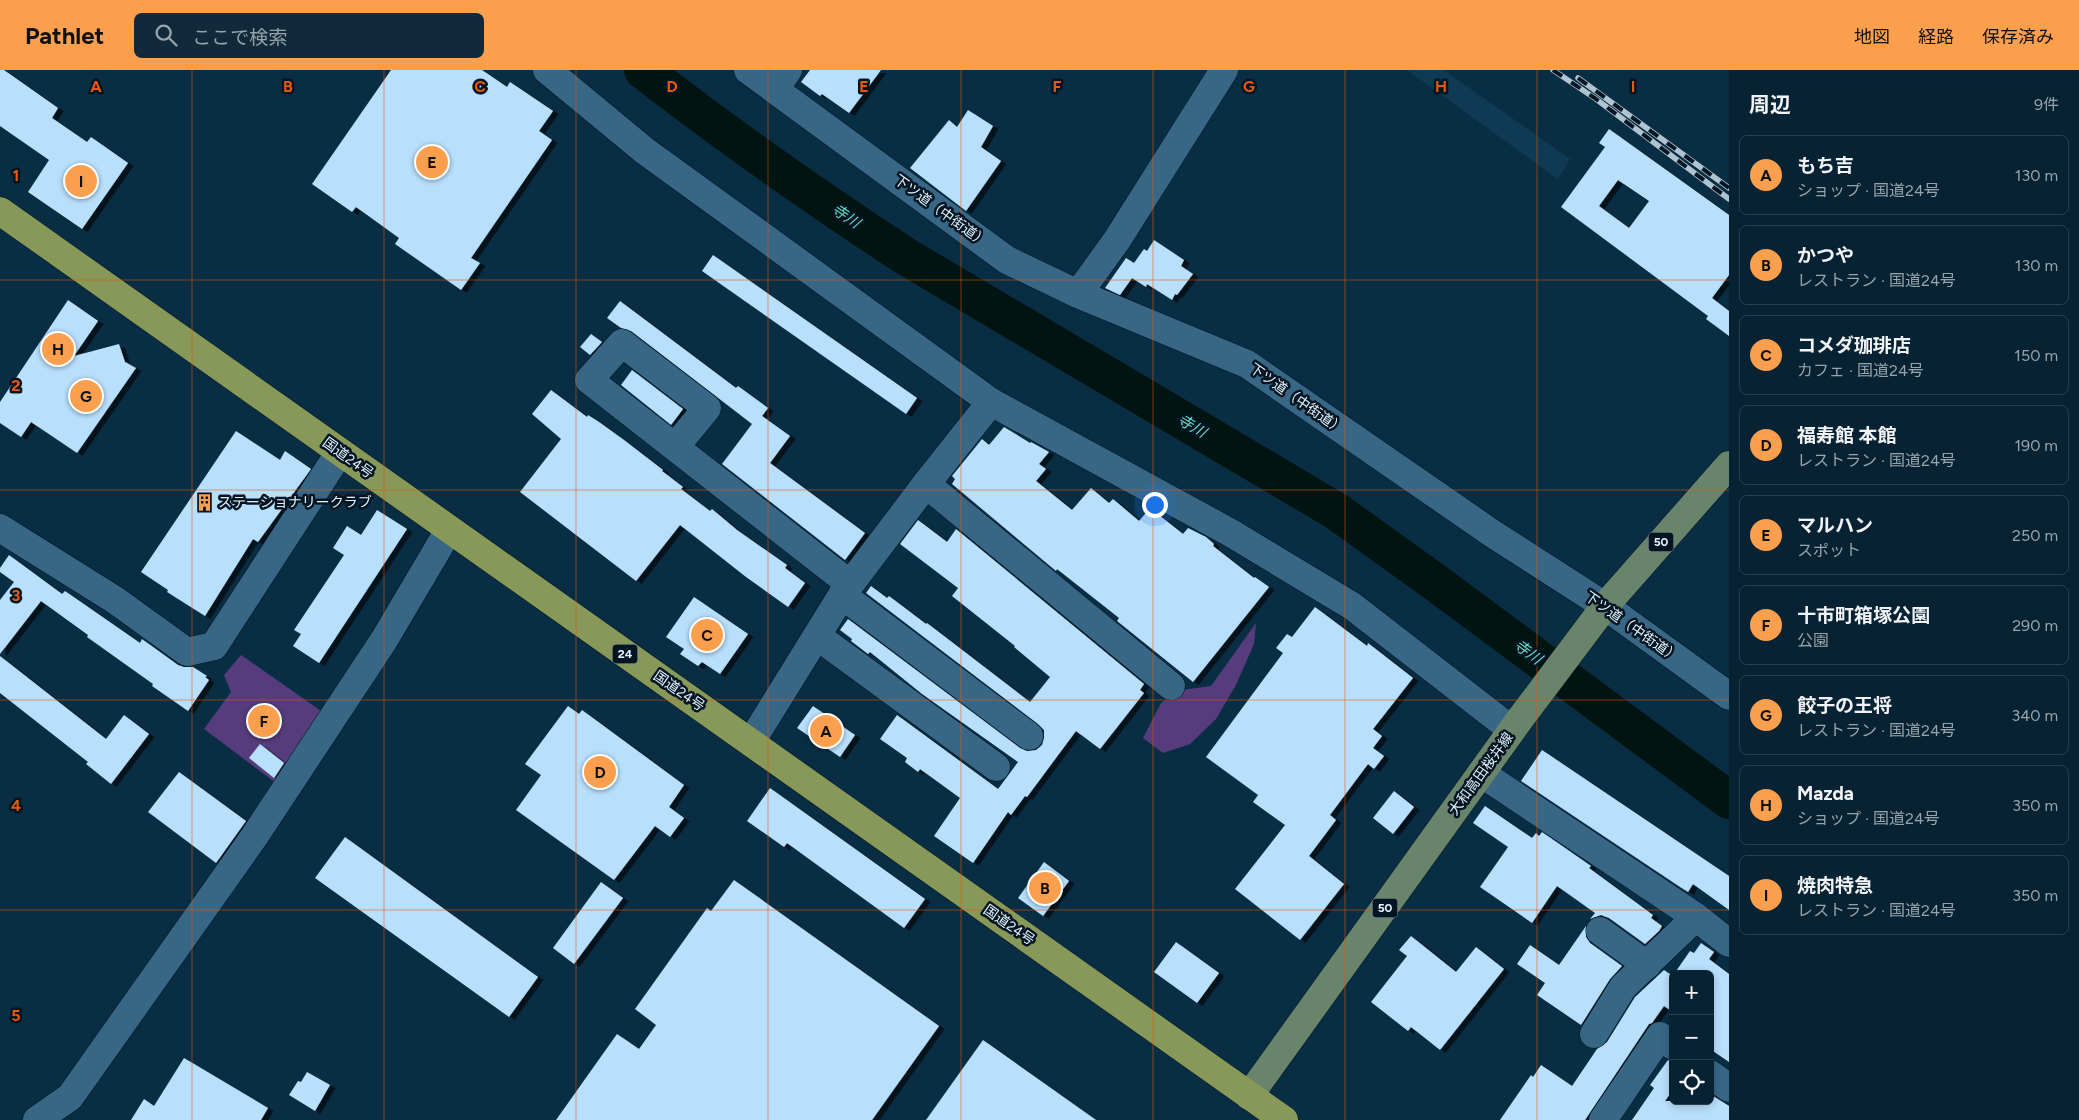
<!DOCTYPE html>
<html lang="ja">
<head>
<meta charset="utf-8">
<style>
	:root { --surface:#072233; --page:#102a3b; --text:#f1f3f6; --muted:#98a4ac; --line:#283f4e; --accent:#fa9f4e }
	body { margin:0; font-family:Figtree,"Noto Sans JP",sans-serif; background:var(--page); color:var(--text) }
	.controls { position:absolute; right:15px; bottom:15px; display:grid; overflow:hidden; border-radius:8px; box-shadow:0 2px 8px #0003 }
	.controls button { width:45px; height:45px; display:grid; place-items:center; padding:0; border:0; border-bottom:1px solid var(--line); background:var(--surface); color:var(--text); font:25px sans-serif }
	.you { position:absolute; left:1154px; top:434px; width:18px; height:18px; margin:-12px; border:4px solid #fff; border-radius:50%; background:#1a73e8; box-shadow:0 0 0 8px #1a73e833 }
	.badge { display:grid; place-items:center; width:32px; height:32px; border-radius:50%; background:var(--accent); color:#111; font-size:16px; font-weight:700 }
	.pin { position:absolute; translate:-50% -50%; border:2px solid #fff; box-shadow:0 1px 5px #0006 }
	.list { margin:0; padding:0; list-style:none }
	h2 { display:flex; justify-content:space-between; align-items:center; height:65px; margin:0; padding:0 20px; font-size:21px }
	h2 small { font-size:16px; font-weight:400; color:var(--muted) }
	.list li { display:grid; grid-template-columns:32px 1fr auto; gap:15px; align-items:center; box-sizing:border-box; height:80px; margin:0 10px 10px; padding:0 10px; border:1px solid var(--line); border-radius:8px }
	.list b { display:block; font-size:19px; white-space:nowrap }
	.list p { margin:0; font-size:16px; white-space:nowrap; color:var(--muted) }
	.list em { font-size:16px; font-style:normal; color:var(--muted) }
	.icon { flex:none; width:28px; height:28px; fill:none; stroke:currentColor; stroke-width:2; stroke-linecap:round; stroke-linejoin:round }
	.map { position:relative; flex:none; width:1729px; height:1050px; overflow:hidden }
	header { display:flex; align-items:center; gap:30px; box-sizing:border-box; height:70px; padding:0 25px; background:var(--accent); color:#111 }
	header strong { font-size:24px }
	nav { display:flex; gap:28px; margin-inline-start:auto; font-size:18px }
	.search { width:350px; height:45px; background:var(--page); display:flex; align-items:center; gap:12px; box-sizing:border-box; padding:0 18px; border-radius:8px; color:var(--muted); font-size:19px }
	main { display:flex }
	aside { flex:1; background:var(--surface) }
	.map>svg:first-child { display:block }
	.built { fill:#0e3a53 }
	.green { fill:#563c7d }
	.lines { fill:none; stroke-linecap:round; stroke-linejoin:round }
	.river { stroke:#001411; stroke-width:38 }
	.building { fill:#b8dffc; fill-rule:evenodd; filter:url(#shadow) }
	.minor-casing { stroke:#001524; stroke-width:29 }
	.major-casing { stroke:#001524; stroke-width:29 }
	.highway-casing { stroke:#001524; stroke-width:29 }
	.minor { stroke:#386786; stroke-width:28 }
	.major { stroke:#68846a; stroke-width:28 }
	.highway { stroke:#889858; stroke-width:28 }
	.rail-casing { stroke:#afc3d1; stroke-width:5.5 }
	.rail { stroke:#031522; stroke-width:4; stroke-dasharray:11; stroke-linecap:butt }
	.grid { fill:none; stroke:#e8590c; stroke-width:1; stroke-opacity:0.55 }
	.labels { text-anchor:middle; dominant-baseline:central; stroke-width:5; stroke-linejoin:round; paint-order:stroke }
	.shield { fill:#031522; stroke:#a1b0bc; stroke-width:1 }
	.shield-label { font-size:12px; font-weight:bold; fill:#e5f3fe }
	.street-label { font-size:14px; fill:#e5f3fe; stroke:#031522 }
	.poi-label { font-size:14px; fill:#e5f3fe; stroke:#031522; text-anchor:start }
	.water-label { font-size:15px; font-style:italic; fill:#65dcc7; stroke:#031522 }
	.grid-label { font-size:16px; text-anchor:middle; font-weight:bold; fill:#e8590c; stroke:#031522; stroke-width:5; stroke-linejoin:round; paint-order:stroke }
</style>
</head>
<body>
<header>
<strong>Pathlet</strong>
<div class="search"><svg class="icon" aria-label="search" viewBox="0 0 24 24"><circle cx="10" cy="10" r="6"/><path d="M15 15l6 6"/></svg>ここで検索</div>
<nav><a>地図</a><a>経路</a><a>保存済み</a></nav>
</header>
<main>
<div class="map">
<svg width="1729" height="1050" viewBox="0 0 1729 1050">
	<defs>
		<filter id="shadow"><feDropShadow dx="5.5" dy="3" stdDeviation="0" flood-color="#0009"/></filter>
	</defs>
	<rect width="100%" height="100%" fill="#092e44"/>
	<path class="built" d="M1407 0H1444L1570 89 1558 109Z"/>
	<g class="green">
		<path d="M1256 553 1254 574 1236 615 1216 649 1190 674 1163 683 1143 668 1161 633 1182 620 1211 616Z"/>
		<path d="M241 585 324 643 276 713 204 659 231 622 224 605Z"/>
	</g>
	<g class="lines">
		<path class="river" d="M643 0C728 66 815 127 905 186L1336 441 1428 507 1729 730"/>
	</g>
	<g class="building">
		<path d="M0 0H4L58 38 52 48 87 72 91 67 128 93 82 159 28 122 49 90 0 56Z"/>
		<path d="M391 0H482L507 17 510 12 553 41 539 61 552 70 471 188 480 193 461 220 395 174 399 168 356 137 352 142 312 114Z"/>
		<path d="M810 0H881L849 43 822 24 820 26 801 12Z"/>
		<path d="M968 40 993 56 981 77 1001 91 966 141 910 98 949 50 957 57Z"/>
		<path d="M1609 59 1729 145V205L1712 228 1729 241V266L1706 249 1708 246 1561 137 1605 77 1599 73ZM1618 110 1649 131 1629 158 1599 136Z"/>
		<path d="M1154 170 1184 190 1181 196 1193 204 1177 225 1175 224 1172 230 1147 214 1146 217 1132 208 1120 225 1105 218 1126 188 1134 193 1144 179 1147 181Z"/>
		<path d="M713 185 917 328 906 344 702 201Z"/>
		<path d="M68 230 98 251 74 286 119 274 125 292 136 298 77 383 31 352 21 367 0 353V332Z"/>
		<path d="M620 231 736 318 738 316 768 338 762 346 790 366 770 393 865 463 845 490 722 394 752 354 631 261 621 258 607 248Z"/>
		<path d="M591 264 602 272 590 285 580 277Z"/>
		<path d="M632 300 683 339 671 355 621 315Z"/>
		<path d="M551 320 587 347 588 345 599 352 624 370 663 400 662 401 683 417 681 419 710 441 712 439 737 460 787 495 785 498 805 513 788 537 746 507 680 455 636 511 520 422 561 369 532 344Z"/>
		<path d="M1004 357 1030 373 1031 372 1049 382 1039 394 1046 399 1036 411 1072 440 1091 418 1109 433 1113 429 1139 451 1150 438 1183 464 1188 458 1206 467 1214 474 1213 476 1254 508 1255 507 1269 517 1193 612 1117 551 1119 548 1057 499 1056 501 952 414 955 409 952 406 982 369 989 375Z"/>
		<path d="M236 361 280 390 285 381 311 399 258 472 253 469 205 546 167 522 168 520 141 502Z"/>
		<path d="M377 440 407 459 319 593 293 576 301 564 294 560 344 485 333 478 347 456 361 465Z"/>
		<path d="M918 450 947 472 956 459 1144 614 1140 620 1144 623 1100 679 1076 661 1027 727 1025 726 1011 745 1008 742 973 793 934 766 960 728 920 699 918 702 905 692 907 688 880 669 897 645 998 719 1018 692 922 624 870 582 868 584 851 571 852 569 840 560 848 549 1020 678 1027 681 1036 680 1042 675 1044 668V660L1038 654 866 523 871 516 887 528 889 526 926 554 927 553 1030 632 1050 607 1014 577 1015 576 952 526 958 518 900 474Z"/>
		<path d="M9 485 62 524 65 521 140 573 142 569 178 595 184 597H193L207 606 205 607 209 610 188 641 152 616 153 614 87 567 88 565 41 531 0 584V530L14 512 0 502V498Z"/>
		<path d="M694 527 748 564 720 604 702 592 698 596 680 584 684 579 666 567Z"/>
		<path d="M1315 537 1367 576 1368 573 1413 608 1373 659 1382 666 1373 678 1384 686 1374 699 1368 694 1330 745 1336 750 1309 786 1344 814 1300 870 1235 819 1285 755 1253 732 1258 725 1206 687 1283 583 1276 578 1287 564 1292 567Z"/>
		<path d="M0 586 106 669 124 645 149 664 111 714 86 694 88 692 0 623Z"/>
		<path d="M568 636 579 644 582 640 684 715 669 737 684 748 670 767 655 756 614 810 516 740 541 705 525 694Z"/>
		<path d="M813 636 855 665 840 687 797 658Z"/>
		<path d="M260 674 284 693 274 708 249 688Z"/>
		<path d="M1542 680 1729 806V840L1693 814 1688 822 1680 817 1521 711Z"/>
		<path d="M179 702 246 751 216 793 148 742Z"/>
		<path d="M770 718 925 829 904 858 787 773 784 777 747 751Z"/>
		<path d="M1394 721 1414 737 1393 764 1373 748Z"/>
		<path d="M1485 736 1532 768 1536 763 1539 766 1542 762 1591 796 1589 798 1653 845 1651 848 1662 856 1659 861 1645 874 1609 848 1601 845 1590 849 1595 843 1557 816 1532 853 1480 817 1508 777 1473 753Z"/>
		<path d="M345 767 538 907 509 947 315 808Z"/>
		<path d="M1044 792 1069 811 1043 846 1018 828Z"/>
		<path d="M734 810 939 956 872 1050H556L617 964 639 979 656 955 635 939 707 838 711 841Z"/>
		<path d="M601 812 623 828 574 894 553 878Z"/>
		<path d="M1586 856V867L1590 873 1622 896 1610 909 1581 955 1537 925 1545 913 1517 894 1530 875 1559 895Z"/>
		<path d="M1411 866 1456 902 1476 877 1504 899 1440 980 1411 957 1408 961 1371 932 1407 886 1399 880Z"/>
		<path d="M1176 872 1219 903 1197 933 1154 902Z"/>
		<path d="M1701 873 1714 882 1709 889 1729 904V992L1710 979V904H1674L1690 881 1694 883Z"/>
		<path d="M1664 900 1673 906V942L1664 936 1652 953 1649 954 1585 1050H1500L1531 1005 1533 1007 1541 995 1572 1016 1597 979 1607 972 1635 927Z"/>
		<path d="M983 970 1096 1050H926Z"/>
		<path d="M184 988 268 1038 261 1050H131L144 1029 154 1036Z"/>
		<path d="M1668 990 1673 991V1020L1665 1031H1710V1024L1729 1036V1050H1632L1654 1018 1650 1015Z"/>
		<path d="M307 1002 330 1015 315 1041 289 1025 298 1011 301 1012Z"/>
	</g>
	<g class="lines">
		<defs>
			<g id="minor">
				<path d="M547 0 645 81 991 332 1231 463 1352 536 1512 660"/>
				<path d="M748 0 1007 190 1078 224 1247 294 1493 464 1605 536 1729 626"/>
				<path d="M775 19 788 0"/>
				<path d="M1078 224 1117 170 1224 0"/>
				<path d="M675 377 707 338 622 273 589 310 850 514"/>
				<path d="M926 414 991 332"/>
				<path d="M0 458 115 530 187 582 214 576 340 382"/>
				<path d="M842 525 1029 666"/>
				<path d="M817 566 996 697"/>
				<path d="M751 672 842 525 926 414 1171 616"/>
				<path d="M1481 703 1696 847 1729 873"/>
				<path d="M1600 861 1647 895"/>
				<path d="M1594 964 1623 917 1696 847"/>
				<path d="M1710 1004 1729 1018"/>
				<path d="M37 1050 70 1027 254 767 384 570 449 460"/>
				<path d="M1603 1050 1660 966 1673 976"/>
			</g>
			<path id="major" d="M1249 1026 1520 649 1605 536 1729 395"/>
			<path id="highway" d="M0 141 1284 1050"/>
		</defs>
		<use href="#minor" class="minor-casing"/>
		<use href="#major" class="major-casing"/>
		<use href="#highway" class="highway-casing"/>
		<use href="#minor" class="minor"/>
		<use href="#major" class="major"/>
		<use href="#highway" class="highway"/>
		<defs>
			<g id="rail">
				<path d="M1553 0 1596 29 1729 129"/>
				<path d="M1578 8 1729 118"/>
			</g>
		</defs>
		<use href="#rail" class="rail-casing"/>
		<use href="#rail" class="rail"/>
	</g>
	<path class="grid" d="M192 0V1050M384 0V1050M576 0V1050M768 0V1050M961 0V1050M1153 0V1050M1345 0V1050M1537 0V1050M0 210H1729M0 420H1729M0 630H1729M0 840H1729"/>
	<defs>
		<symbol id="building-bare" viewBox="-9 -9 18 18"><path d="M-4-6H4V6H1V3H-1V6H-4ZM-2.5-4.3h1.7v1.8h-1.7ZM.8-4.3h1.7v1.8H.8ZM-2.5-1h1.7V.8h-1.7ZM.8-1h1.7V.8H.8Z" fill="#fa9f4e" stroke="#031522" stroke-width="2.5" paint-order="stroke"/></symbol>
	</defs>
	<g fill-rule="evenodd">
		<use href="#building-bare" x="192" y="420" width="25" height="25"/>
	</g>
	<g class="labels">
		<g class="shield">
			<rect x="1648.5" y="462.5" width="25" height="19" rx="4"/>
			<rect x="612.5" y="574.5" width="25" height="19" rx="4"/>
			<rect x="1372.5" y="828.5" width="25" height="19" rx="4"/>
		</g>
		<g class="shield-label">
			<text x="1661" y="472">50</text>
			<text x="625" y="584">24</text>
			<text x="1385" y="838">50</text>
		</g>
		<g class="street-label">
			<text transform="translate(941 141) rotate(36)">下ツ道（中街道）</text>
			<text transform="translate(1297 329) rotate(35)">下ツ道（中街道）</text>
			<text transform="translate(348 388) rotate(36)">国道24号</text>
			<text transform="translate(1632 557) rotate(35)">下ツ道（中街道）</text>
			<text transform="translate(679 621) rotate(35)">国道24号</text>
			<text transform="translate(1481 704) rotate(-54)">大和高田桜井線</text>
			<text transform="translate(1009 855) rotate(35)">国道24号</text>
		</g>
		<g class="poi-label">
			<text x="218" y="432">ステーショナリークラブ</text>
		</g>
		<g class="water-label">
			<text transform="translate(846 146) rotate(34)">寺川</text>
			<text transform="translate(1192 356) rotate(31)">寺川</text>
			<text transform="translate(1528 582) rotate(36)">寺川</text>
		</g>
	</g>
	<g class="grid-label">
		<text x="96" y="22">A</text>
		<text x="288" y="22">B</text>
		<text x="480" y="22">C</text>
		<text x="672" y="22">D</text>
		<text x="864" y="22">E</text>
		<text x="1057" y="22">F</text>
		<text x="1249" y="22">G</text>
		<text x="1441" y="22">H</text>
		<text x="1633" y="22">I</text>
		<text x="16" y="111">1</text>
		<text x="16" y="321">2</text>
		<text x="16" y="531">3</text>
		<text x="16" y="741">4</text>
		<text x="16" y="951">5</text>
	</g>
</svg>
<div class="controls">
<button>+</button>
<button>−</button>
<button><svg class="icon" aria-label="locate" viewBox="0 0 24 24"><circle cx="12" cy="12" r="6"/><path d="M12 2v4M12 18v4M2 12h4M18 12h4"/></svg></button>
</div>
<div class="you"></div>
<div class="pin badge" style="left:826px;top:661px">A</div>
<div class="pin badge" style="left:1045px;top:818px">B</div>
<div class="pin badge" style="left:707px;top:565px">C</div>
<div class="pin badge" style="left:600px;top:702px">D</div>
<div class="pin badge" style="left:432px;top:92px">E</div>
<div class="pin badge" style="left:264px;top:651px">F</div>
<div class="pin badge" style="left:86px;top:326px">G</div>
<div class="pin badge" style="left:58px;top:279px">H</div>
<div class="pin badge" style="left:81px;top:111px">I</div>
</div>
<aside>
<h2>周辺<small>9件</small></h2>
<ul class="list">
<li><span class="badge">A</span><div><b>もち吉</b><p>ショップ · 国道24号</p></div><em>130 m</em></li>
<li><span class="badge">B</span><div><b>かつや</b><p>レストラン · 国道24号</p></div><em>130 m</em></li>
<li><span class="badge">C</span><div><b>コメダ珈琲店</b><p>カフェ · 国道24号</p></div><em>150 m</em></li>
<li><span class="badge">D</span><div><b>福寿館 本館</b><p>レストラン · 国道24号</p></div><em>190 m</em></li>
<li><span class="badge">E</span><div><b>マルハン</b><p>スポット</p></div><em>250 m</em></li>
<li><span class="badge">F</span><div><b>十市町箱塚公園</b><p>公園</p></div><em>290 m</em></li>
<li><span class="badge">G</span><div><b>餃子の王将</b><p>レストラン · 国道24号</p></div><em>340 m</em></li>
<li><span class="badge">H</span><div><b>Mazda</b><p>ショップ · 国道24号</p></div><em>350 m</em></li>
<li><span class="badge">I</span><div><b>焼肉特急</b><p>レストラン · 国道24号</p></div><em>350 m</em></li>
</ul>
</aside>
</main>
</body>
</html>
